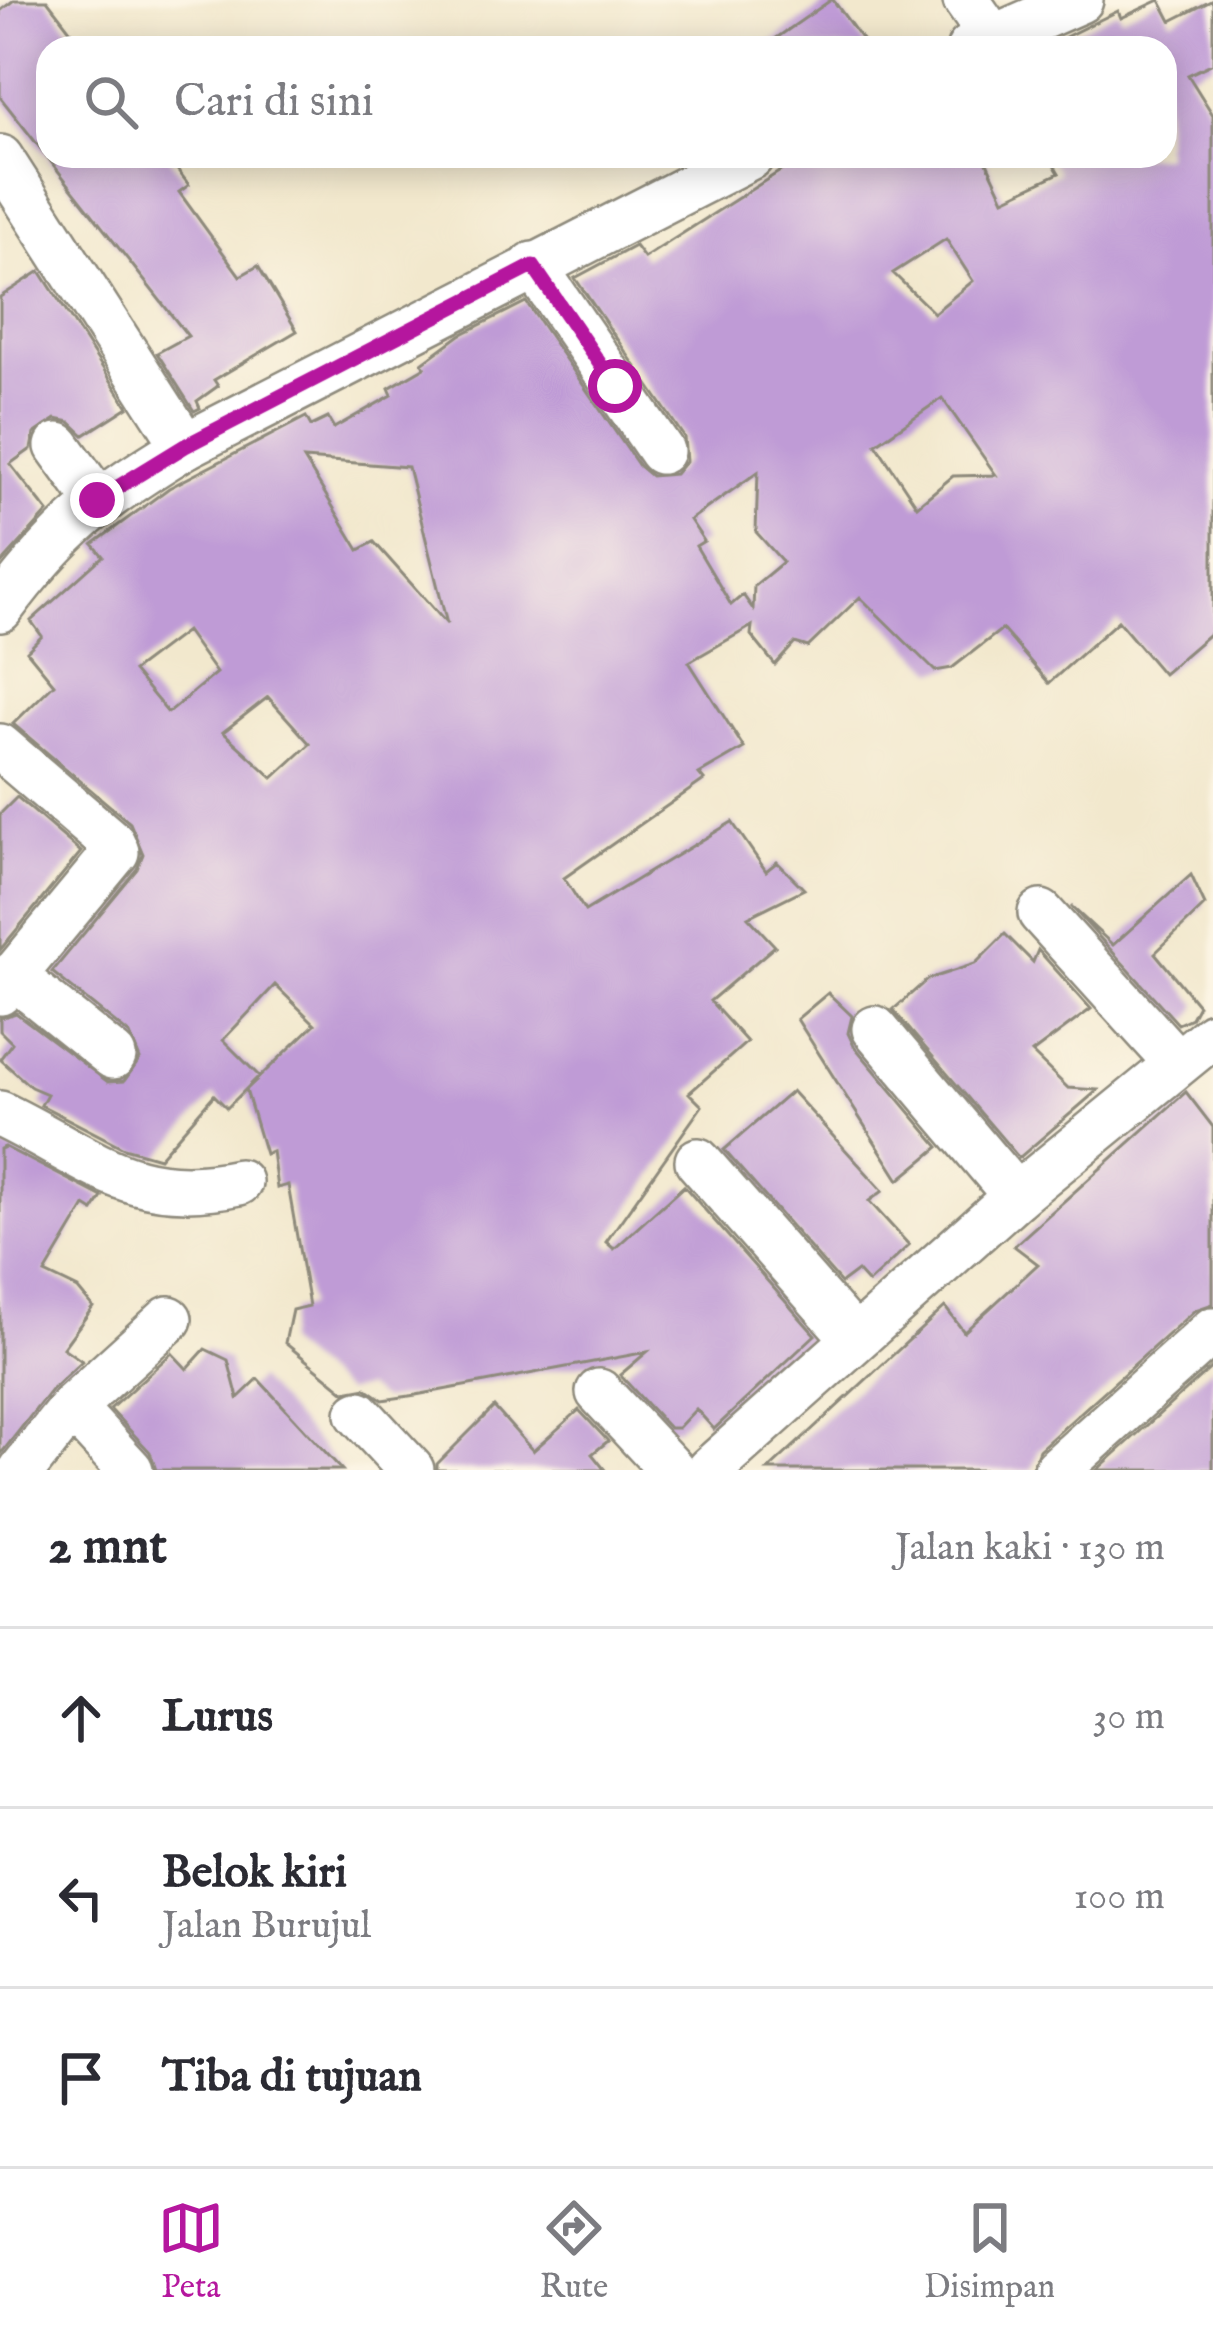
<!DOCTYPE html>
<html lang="id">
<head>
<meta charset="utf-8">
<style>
	:root { --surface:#fff; --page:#f7f7f7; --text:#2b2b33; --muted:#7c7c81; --line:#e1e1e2; --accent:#b5179e }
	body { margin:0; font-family:"IM FELL English",serif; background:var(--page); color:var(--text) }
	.stop { position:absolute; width:36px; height:36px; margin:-27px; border:9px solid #b5179e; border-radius:50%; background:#fff }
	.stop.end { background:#b5179e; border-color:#fff; box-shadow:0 3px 12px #0008 }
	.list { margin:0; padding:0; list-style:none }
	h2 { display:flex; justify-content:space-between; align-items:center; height:156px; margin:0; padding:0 48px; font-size:51px }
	h2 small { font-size:39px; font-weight:400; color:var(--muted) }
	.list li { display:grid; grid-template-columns:78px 1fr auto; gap:36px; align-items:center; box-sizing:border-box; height:180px; padding:0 48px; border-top:3px solid var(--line) }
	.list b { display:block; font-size:45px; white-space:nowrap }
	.list p { margin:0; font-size:39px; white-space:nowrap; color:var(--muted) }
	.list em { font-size:39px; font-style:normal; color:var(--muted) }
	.icon { flex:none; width:66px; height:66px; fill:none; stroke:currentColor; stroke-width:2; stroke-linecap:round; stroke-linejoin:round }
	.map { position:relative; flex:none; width:1213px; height:1470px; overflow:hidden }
	.search { position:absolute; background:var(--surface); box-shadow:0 6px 30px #0003; left:36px; right:36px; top:36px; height:132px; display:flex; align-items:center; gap:30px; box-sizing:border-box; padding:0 42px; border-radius:36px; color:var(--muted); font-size:45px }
	.sheet { height:696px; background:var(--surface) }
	nav { display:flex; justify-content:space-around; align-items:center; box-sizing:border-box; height:168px; border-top:3px solid var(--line); background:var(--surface); font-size:33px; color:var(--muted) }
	nav a { display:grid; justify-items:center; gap:6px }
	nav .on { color:var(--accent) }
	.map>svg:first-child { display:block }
	.building { fill:#bf9bd6; fill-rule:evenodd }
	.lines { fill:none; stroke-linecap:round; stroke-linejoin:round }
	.minor-casing { stroke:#8e8a7c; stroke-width:50 }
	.minor { stroke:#fff; stroke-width:45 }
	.route { stroke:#b5179e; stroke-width:15 }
</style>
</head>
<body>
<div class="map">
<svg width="1213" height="1470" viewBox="0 0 1213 1470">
	<rect width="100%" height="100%" fill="#fcf5e5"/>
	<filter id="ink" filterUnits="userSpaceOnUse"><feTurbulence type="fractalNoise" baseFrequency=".00833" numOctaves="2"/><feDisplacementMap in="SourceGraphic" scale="24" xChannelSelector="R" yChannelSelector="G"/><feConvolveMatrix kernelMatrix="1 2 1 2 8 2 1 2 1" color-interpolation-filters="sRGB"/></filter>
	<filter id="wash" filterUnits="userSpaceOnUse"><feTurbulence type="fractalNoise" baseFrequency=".004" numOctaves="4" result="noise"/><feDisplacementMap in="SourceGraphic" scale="48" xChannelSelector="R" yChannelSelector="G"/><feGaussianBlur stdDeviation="2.7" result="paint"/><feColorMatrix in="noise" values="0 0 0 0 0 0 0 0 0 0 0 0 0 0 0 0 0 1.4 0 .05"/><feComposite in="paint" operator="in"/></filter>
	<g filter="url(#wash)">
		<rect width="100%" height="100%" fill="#f2e8cd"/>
		<g id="blocks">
			<g class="building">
				<path d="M14 0H47L84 48H48V156H167L189 185 179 192 240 276 258 266 297 331 214 380 218 386 197 401 200 408 194 411 157 353 188 336 0 97V11Z"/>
				<path d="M833 0 868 48H762L831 0Z"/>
				<path d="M1160 0 1171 21 1213 0V63L1188 75 1213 115V631L1163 674 1118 621 1049 683 1002 629 952 668 935 671 860 597 808 647 795 643 775 665 751 635 752 626 689 662 744 748 699 774 704 780 564 878 585 911 732 822 766 871 777 862 804 889 748 917 775 946 710 1001 747 1042 689 1093 702 1106 606 1242 614 1249 684 1186 815 1335 714 1429 696 1409 678 1428H669L620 1375 647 1352 416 1395 383 1400 366 1388 345 1392 285 1343 292 1310 309 1306 288 1185 277 1188 272 1151 265 1154 246 1090 315 1024 275 985 223 1040 259 1076 227 1108 214 1095 159 1158 124 1148 41 1105 47 1094 31 1087 0 1059 12 1043 0 1031V1018L16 1013 108 1082 124 1081 140 1059 130 1035 52 972 137 869 143 854 130 823 13 724 54 684 27 651 42 636 31 621 103 556 93 544 169 488 306 417 311 426 328 418 334 428 392 395 389 388 425 367 422 363 460 335 526 302 639 466 651 476 675 474 686 461 684 437 575 278 635 246 644 258 804 156H984L1004 199 1059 173 1049 156H1165V48H1043L1118 11 1121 18ZM946 239 973 281 934 313 893 273ZM942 398 996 475 953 476 917 506 876 444ZM304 459 408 467 447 624 374 542 359 550ZM758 472 756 532 783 562 754 586 753 609 743 595 731 605 696 546 704 541 690 520ZM186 631 216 673 168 713 133 671ZM268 697 310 744 273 778 223 732Z"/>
				<path d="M40 271 128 407 84 435 70 422 56 419 34 434 31 449 10 464 48 512 0 565V297Z"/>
				<path d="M17 797 81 852 0 950V814Z"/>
				<path d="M1191 875 1205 905 1155 953 1198 1005 1191 1018 1178 1024 1071 906 1113 945Z"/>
				<path d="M1005 934 1033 962 1038 950 1091 1009 1032 1053 1068 1088 1098 1090 1019 1158 893 1010 928 979 975 964Z"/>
				<path d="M828 993 852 1016 848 1033 854 1046 939 1147 899 1180 797 1019Z"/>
				<path d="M792 1091 883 1191 869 1201 909 1245 868 1283 857 1271 841 1283 724 1150Z"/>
				<path d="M1186 1092 1213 1127V1304L1195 1310 1039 1450 1031 1470H768L945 1307 964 1332 1038 1264 1014 1246Z"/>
				<path d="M5 1147 102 1197 93 1211 85 1206 45 1273 78 1289 93 1307 63 1348 82 1361 51 1390 0 1455V1149Z"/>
				<path d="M205 1349 228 1360 238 1398 258 1379 342 1470H156L150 1452 110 1409 172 1353 187 1369Z"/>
				<path d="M1213 1366V1470H1097Z"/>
				<path d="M494 1407 533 1451 579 1410 608 1441 592 1454 605 1470H437V1464Z"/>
			</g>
		</g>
	</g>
	<g filter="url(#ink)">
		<use href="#blocks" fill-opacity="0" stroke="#8e8a7c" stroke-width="3"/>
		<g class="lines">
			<defs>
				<g id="minor">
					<path d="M966 0 992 37"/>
					<path d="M970 48 1080 0"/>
					<path d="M0 158 185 446"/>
					<path d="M533 265 661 451"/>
					<path d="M58 446 97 500"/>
					<path d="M0 609C61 527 98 499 185 446L751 156"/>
					<path d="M0 747 112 843 116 852 0 992"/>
					<path d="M1041 913 1177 1063"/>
					<path d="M12 975 113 1056"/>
					<path d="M875 1029 1016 1196"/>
					<path d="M0 1114C92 1158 131 1205 239 1182"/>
					<path d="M698 1161 853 1337"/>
					<path d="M599 1392 672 1470"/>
					<path d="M72 1407 130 1470"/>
					<path d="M359 1414 411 1470"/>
					<path d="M22 1470 72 1407 169 1319"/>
					<path d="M709 1470 1016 1196 1213 1035"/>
					<path d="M1057 1470 1213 1330"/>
				</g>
			</defs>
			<use href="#minor" class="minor-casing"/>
			<use href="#minor" class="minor"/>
		</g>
	</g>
	<g class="lines" filter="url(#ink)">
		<path class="route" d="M97 500 185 446 533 266 615 386"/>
	</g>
</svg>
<div class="stop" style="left:615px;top:386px"></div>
<div class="stop end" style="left:97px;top:500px"></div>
<div class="search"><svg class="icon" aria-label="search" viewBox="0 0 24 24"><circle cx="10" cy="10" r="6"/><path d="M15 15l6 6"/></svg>Cari di sini</div>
</div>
<section class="sheet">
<h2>2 mnt<small>Jalan kaki · 130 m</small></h2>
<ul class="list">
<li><svg class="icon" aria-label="ahead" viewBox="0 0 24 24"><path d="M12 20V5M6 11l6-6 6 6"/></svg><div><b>Lurus</b></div><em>30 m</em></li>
<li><svg class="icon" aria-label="left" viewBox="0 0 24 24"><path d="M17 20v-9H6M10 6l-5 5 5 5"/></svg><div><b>Belok kiri</b><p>Jalan Burujul</p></div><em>100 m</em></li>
<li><svg class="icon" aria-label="arrive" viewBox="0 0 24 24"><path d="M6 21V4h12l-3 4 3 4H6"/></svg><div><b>Tiba di tujuan</b></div></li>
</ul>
</section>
<nav>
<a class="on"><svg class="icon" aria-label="map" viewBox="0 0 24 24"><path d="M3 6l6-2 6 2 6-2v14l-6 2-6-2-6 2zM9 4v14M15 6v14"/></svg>Peta</a>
<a><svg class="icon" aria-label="directions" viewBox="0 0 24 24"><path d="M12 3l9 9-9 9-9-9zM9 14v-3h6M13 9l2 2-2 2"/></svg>Rute</a>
<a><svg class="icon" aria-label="saved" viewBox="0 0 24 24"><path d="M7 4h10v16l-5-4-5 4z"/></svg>Disimpan</a>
</nav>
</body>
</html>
